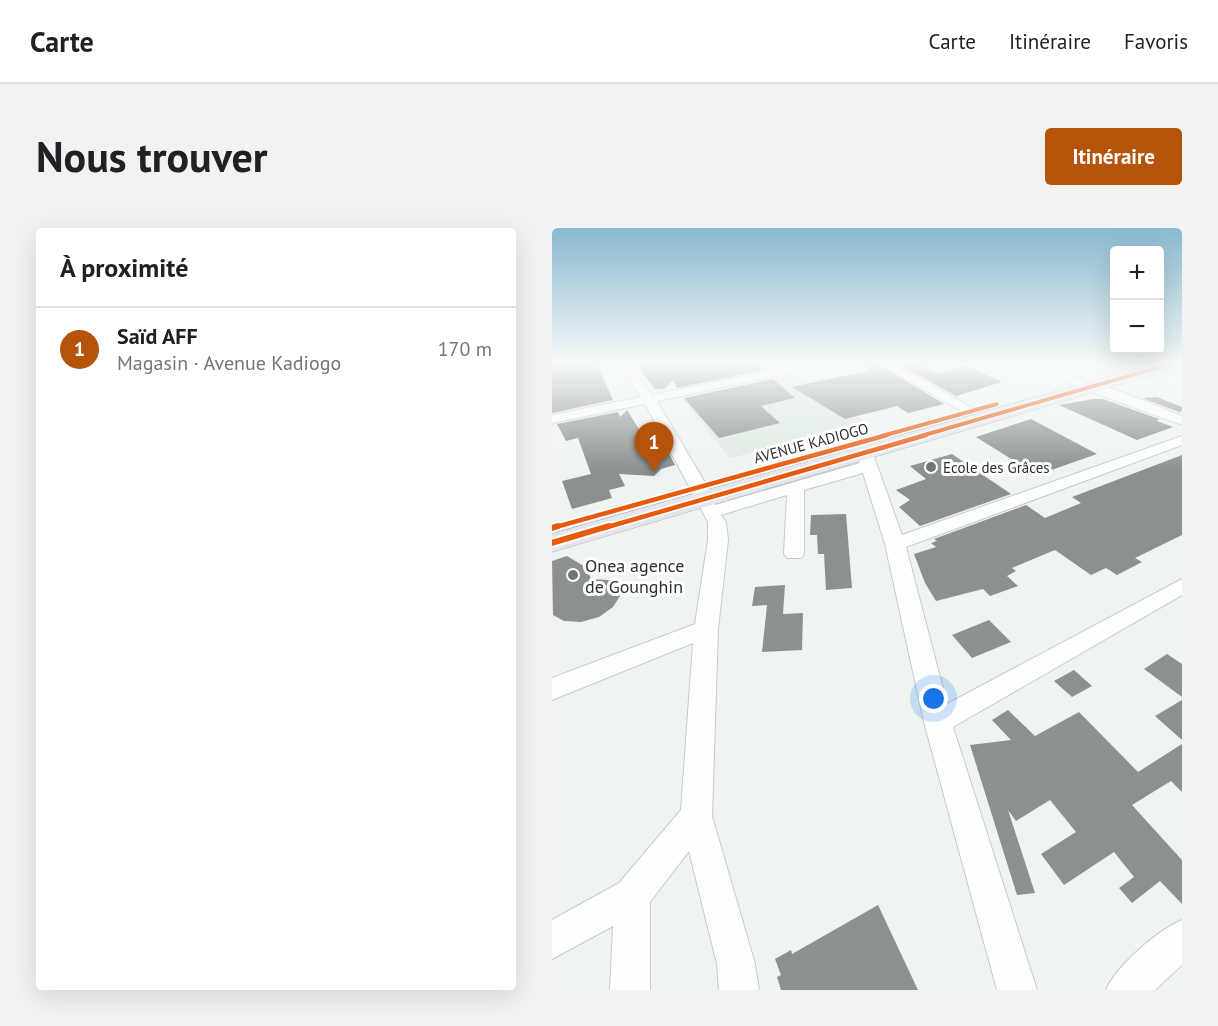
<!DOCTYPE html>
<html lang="fr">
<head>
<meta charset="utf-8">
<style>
	:root { --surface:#fff; --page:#f2f2f2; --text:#202124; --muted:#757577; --line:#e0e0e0; --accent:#b45309 }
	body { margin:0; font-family:"PT Sans",sans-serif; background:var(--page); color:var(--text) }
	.controls { position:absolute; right:18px; top:18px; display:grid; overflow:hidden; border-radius:6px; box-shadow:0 6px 24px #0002 }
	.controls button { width:54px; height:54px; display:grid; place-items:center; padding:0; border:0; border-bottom:2px solid var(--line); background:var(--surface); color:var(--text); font:30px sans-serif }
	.you { position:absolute; left:382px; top:471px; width:21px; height:21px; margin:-15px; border:4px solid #fff; border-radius:50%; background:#1a73e8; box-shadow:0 0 0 9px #1a73e833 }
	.badge { display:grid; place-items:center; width:39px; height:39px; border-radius:50%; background:var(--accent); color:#fff; font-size:20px; font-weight:700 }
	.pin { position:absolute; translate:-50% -50px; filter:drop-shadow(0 2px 3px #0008) }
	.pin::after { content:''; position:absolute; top:32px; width:21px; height:18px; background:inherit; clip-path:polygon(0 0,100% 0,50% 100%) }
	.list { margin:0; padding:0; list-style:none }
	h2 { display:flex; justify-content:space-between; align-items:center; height:78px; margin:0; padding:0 24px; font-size:26px }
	h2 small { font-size:20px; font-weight:400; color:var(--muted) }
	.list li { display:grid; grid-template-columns:39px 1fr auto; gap:18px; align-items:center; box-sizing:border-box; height:84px; padding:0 24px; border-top:2px solid var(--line) }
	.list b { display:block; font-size:22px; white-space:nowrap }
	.list p { margin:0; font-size:20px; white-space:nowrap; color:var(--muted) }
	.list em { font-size:20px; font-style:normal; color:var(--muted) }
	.map { position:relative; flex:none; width:630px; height:762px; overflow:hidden; border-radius:6px }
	header { display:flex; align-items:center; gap:36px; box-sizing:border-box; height:84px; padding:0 30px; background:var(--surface); border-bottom:2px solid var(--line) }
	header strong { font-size:28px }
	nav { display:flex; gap:33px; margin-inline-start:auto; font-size:21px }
	.intro { display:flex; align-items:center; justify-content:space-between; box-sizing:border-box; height:144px; padding:0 36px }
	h1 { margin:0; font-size:42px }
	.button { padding:15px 27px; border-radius:6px; background:var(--accent); color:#fff; font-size:21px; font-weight:700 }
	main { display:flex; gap:36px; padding:0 36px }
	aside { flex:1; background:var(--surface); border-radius:6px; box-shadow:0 6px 24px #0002 }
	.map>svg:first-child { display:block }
	.built { fill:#deebe2 }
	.building { fill:#8c918f }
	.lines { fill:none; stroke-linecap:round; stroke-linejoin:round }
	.minor-casing { stroke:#c6cbc8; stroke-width:2 }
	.tertiary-casing { stroke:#c6cbc8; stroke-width:1 }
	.trunk-casing { stroke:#b0b3bc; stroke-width:1 }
	.minor { fill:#fcfefd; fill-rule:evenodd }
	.tertiary { fill:#fcfefd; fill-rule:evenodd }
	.trunk { fill:#e5e6ed; fill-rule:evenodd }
	.cycleway-far2-casing { stroke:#fff; stroke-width:6 }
	.cycleway-far1-casing { stroke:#fff; stroke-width:8 }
	.cycleway-casing { stroke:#fff; stroke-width:10 }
	.cycleway-far2 { stroke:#e8590c; stroke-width:4 }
	.cycleway-far1 { stroke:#e8590c; stroke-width:4.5 }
	.cycleway { stroke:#e8590c; stroke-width:6 }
	.poi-dot { fill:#707672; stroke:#fff; stroke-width:2 }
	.labels { text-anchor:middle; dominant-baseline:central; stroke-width:6; stroke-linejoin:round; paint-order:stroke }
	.far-street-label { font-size:15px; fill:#2c312e; stroke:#fff }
	.far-poi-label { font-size:15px; fill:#2c312e; stroke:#fff; text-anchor:start }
	.poi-label { font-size:18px; fill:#2c312e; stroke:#fff; text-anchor:start }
</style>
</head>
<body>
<header>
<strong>Carte</strong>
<nav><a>Carte</a><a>Itinéraire</a><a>Favoris</a></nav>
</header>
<div class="intro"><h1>Nous trouver</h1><a class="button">Itinéraire</a></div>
<main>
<aside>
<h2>À proximité<small></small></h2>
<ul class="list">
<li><span class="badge">1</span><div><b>Saïd AFF</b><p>Magasin · Avenue Kadiogo</p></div><em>170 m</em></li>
</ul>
</aside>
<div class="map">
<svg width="630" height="762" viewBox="0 0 630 762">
	<rect width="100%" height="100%" fill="#eef5f1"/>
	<path class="built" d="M243 147 315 195 178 230 130 171Z"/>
	<g class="building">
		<path d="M0 136H45L61 172 0 185Z"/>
		<path d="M83 136H204L211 142 125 160 121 152 112 161H103Z"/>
		<path d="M308 136H326L392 176 356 185 345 178 293 191 240 159 319 142Z"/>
		<path d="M346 136H367L386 146 414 138 450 154 404 168Z"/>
		<path d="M221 151 243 170 209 178 228 195 167 210 132 170Z"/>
		<path d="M605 169 630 179V183L627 184 590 170Z"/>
		<path d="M541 171H551L607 191 605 193 621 199 585 212 507 177Z"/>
		<path d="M75 182 88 203 96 202 110 224 116 223 123 237 109 241 102 248 67 246 73 258 57 262 60 270 20 281 10 253 39 246 26 210 14 213 5 196 66 184 68 189Z"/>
		<path d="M479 191 545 226 485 247 424 209Z"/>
		<path d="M400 226 459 266 368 298 347 279 358 272 344 262 374 251 358 238Z"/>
		<path d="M630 227V307L583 330 590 334 565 347 554 340 539 347 503 322 460 340 464 343 455 348 466 358 438 368 431 361 384 373 373 355 362 326 384 319 379 315 385 313 382 311 474 277 493 290 529 275 520 269Z"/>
		<path d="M294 286 300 360 274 362 272 326H266L265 307H258L259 287Z"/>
		<path d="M15 328 35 340 39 351 56 352 66 358 68 368 61 379 47 389 29 394 12 393 1 387 0 333Z"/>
		<path d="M233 357 231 386 251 385 250 422 210 424 215 377 200 378 203 359Z"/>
		<path d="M437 392 459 414 420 430 400 407Z"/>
		<path d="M615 426 630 436V469L592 441Z"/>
		<path d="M522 442 540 458 520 469 502 453Z"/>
		<path d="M630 472V512L603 488Z"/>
		<path d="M456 482 483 508 527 484 586 544 630 516V564L619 553 580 577 630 632V676L608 653 580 675 567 660 582 649 562 624 512 657 489 626 524 604 498 572 464 593 456 582 483 665 465 667 418 517 459 512 440 492Z"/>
		<path d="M326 677 366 762H229L225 749 229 747 223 731 239 722 240 726Z"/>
	</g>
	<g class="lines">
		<defs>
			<g id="minor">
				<path d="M64 136H75L100 167 253 136H273L268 139 105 173 155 258 163 277 308 235 299 215 302 212H312L321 226 350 307 630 208V217L354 319 395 476 630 351V367L401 499 485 762H445L372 494 333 316 311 245 252 262V326L249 330H235L232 326 235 267 169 287 174 294 176 312 166 401 160 588 203 736 207 762H167L165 736 137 623 98 674V762H58L61 698 0 731V692L67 655 129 582 141 415 0 472V450L143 396 156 312V294L93 176 0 195V187L89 169Z"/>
				<path d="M328 136H342L426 183 424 186H414Z"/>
				<path d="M538 155 565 162 630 188V197L534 162V156Z"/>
				<path d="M630 692V737L603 762H554C564 738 606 702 630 692Z"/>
			</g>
			<path id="tertiary" d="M475 136H493L545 159 543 162H533Z"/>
			<path id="trunk" d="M601 136H626L624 140 0 324V306Z"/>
		</defs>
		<use href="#minor" class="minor-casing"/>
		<use href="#tertiary" class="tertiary-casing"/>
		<use href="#trunk" class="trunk-casing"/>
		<use href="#minor" class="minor"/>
		<use href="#tertiary" class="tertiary"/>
		<use href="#trunk" class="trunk"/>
		<defs>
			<g id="cycleway-far2">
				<path d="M330 208 445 176"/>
				<path d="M369 208 618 136"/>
			</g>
			<g id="cycleway-far1">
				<path d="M0 300 335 207"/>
				<path d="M52 300 374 207"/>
			</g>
			<g id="cycleway">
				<path d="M0 300 6 298"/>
				<path d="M0 315 57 298"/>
			</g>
		</defs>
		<use href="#cycleway-far2" class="cycleway-far2-casing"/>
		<use href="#cycleway-far1" class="cycleway-far1-casing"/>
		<use href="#cycleway" class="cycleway-casing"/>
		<use href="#cycleway-far2" class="cycleway-far2"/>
		<use href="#cycleway-far1" class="cycleway-far1"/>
		<use href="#cycleway" class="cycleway"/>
	</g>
	<linearGradient id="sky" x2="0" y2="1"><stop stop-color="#89b8cf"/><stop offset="0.56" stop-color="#f7faf9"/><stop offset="1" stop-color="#f7faf9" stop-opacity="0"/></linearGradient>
	<rect width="630" height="242" fill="url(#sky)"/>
	<g class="poi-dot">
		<circle cx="379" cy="239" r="6"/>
		<circle cx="21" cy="347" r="6"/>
	</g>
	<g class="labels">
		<g class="far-street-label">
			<text transform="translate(259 215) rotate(-15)">AVENUE KADIOGO</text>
		</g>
		<g class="far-poi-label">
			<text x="391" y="239">Ecole des Grâces</text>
		</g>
		<g class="poi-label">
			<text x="33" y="337">Onea agence<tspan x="33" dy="21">de Gounghin</tspan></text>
		</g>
	</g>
</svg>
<div class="controls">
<button>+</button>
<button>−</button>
</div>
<div class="you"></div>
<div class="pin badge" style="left:102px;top:244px">1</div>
</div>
</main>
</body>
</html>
